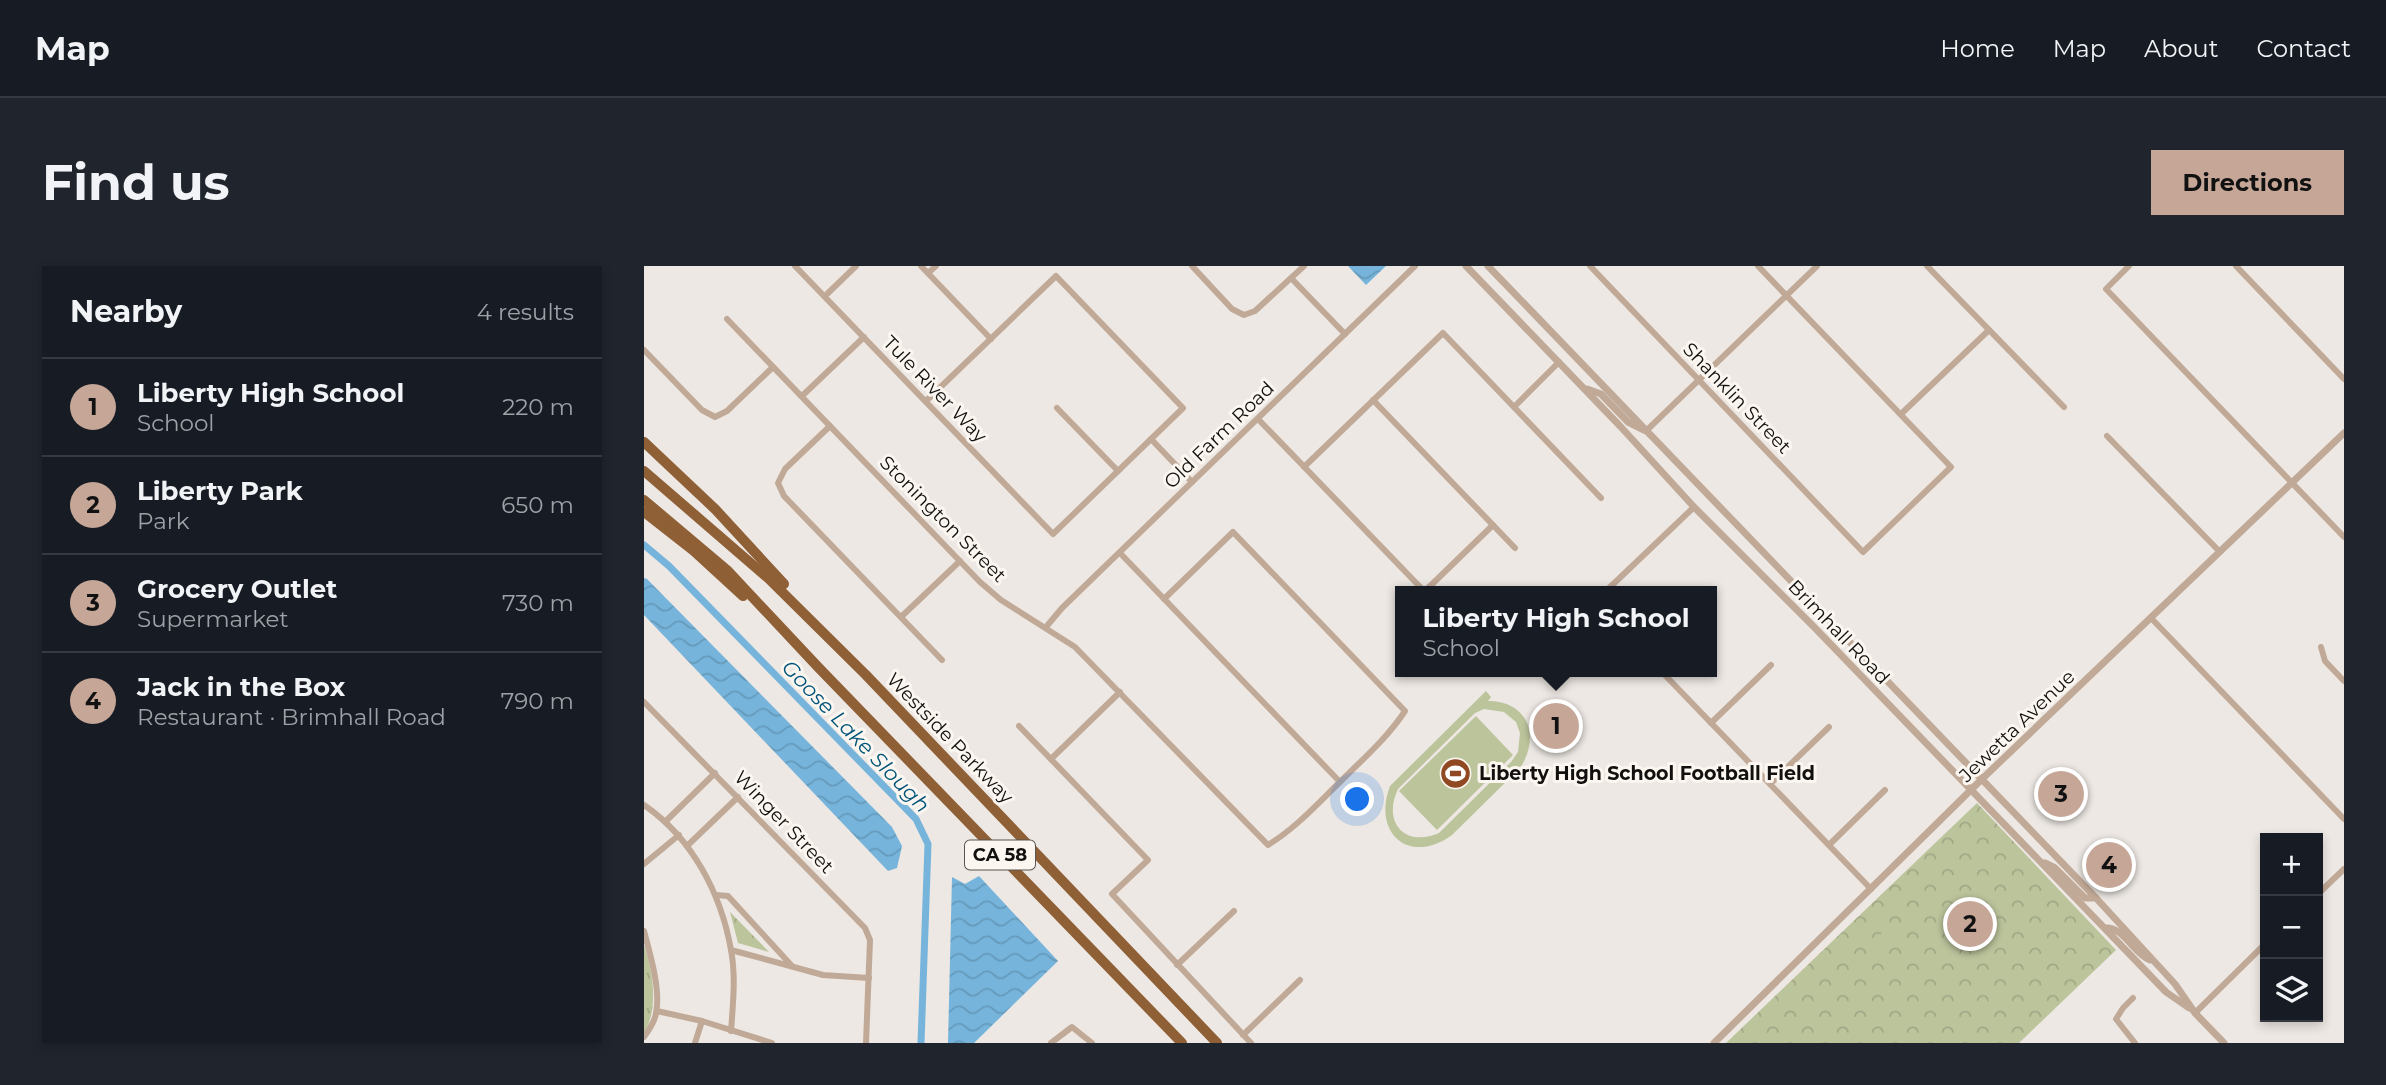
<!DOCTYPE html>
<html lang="en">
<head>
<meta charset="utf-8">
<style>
	:root { --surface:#171b24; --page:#20242c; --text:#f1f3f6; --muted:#9ea1a6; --line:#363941; --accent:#c5a697 }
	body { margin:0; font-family:Montserrat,sans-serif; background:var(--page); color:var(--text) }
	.controls { position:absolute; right:21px; bottom:21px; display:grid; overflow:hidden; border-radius:0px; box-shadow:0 4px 10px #0003 }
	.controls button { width:63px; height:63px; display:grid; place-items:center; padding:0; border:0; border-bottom:2px solid var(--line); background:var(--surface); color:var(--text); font:35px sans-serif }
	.you { position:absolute; left:714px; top:534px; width:24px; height:24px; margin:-18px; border:5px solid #fff; border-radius:50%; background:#1a73e8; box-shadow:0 0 0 10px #1a73e833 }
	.badge { display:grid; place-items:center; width:46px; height:46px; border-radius:50%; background:var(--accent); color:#111; font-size:23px; font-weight:700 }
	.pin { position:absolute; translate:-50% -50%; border:4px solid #fff; box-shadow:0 2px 7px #0006 }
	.popup { position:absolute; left:751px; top:320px; width:322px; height:91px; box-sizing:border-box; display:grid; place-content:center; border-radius:0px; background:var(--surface); filter:drop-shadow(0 2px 5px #0005); font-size:23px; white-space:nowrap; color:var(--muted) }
	.popup b { font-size:26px; color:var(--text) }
	.popup::after { content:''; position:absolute; left:50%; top:100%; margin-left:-14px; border:14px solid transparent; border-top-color:var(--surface) }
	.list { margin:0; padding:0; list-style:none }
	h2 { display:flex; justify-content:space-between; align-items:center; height:91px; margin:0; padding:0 28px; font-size:30px }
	h2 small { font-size:23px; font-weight:400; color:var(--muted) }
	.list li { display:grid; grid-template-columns:46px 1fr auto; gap:21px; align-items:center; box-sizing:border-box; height:98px; padding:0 28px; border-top:2px solid var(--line) }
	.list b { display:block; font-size:26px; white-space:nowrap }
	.list p { margin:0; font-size:23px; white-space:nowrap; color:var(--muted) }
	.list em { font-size:23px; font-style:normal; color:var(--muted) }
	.icon { flex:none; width:38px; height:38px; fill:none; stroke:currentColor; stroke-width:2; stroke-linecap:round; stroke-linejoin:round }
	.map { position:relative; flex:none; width:1700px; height:777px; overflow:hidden; border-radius:0px }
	header { display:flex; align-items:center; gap:42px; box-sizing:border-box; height:98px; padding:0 35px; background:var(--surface); border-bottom:2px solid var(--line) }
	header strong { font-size:33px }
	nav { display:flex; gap:38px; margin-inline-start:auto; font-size:24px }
	.intro { display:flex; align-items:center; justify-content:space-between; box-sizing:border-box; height:168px; padding:0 42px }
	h1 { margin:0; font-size:49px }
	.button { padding:18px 32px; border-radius:0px; background:var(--accent); color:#111; font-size:24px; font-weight:700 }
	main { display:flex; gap:42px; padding:0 42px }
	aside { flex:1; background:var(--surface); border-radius:0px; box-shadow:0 4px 10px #0003 }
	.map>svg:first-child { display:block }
	.grass { fill:url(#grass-tufts) }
	.park { fill:url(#park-crowns) }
	.pitch { fill:#bcc49c; fill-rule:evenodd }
	.water { fill:url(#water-waves) }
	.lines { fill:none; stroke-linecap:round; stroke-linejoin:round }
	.canal { stroke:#76b4db; stroke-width:7 }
	.minor { stroke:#c1a997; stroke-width:6 }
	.tertiary { stroke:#c1a997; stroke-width:7 }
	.motorway { stroke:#8f5f35; stroke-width:10 }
	.labels { text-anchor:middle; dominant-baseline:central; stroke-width:6; stroke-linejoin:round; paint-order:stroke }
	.shield { fill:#fbf6f0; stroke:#575552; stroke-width:2 }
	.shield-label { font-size:18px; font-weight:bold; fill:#11100e }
	.street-label { font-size:19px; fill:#11100e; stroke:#fbf6f0 }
	.poi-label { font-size:19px; font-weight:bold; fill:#11100e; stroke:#fbf6f0; text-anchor:start }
	.water-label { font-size:21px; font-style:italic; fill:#005379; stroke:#fbf6f0 }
</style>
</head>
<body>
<header>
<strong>Map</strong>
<nav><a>Home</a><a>Map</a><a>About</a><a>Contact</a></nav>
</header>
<div class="intro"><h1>Find us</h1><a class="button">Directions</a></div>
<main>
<aside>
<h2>Nearby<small>4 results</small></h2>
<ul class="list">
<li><span class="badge">1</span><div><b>Liberty High School</b><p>School</p></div><em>220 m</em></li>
<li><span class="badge">2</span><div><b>Liberty Park</b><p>Park</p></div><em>650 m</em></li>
<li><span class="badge">3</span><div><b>Grocery Outlet</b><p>Supermarket</p></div><em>730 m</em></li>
<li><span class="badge">4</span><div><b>Jack in the Box</b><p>Restaurant · Brimhall Road</p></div><em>790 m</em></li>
</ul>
</aside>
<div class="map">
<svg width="1700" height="777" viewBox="0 0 1700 777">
	<defs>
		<pattern id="grass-tufts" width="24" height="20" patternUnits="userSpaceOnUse" patternTransform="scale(1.75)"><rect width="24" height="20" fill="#bcc49c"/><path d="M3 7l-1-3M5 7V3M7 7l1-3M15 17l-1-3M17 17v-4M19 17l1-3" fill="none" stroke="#a1a785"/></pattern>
		<pattern id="park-crowns" width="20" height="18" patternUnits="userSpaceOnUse" patternTransform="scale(1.75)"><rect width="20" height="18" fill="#bcc49c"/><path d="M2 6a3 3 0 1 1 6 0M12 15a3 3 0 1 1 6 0" fill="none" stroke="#a1a785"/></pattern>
		<pattern id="water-waves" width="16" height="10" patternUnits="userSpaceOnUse" patternTransform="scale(1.75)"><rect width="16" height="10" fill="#76b4db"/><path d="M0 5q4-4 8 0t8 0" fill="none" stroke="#659abb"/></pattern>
	</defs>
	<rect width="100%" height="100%" fill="#ede8e3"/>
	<path class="grass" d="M0 679C9 705 15 743 0 767Z"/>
	<g class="park">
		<path d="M1333 537 1472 684 1375 777H1082Z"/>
		<path d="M86 646 125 686 94 677Z"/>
	</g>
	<g class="pitch">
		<path d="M842 425 847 431 844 435C884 435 897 470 876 502L808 569C765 600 728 567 746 520ZM840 443 860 446 872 456 876 467 874 486 867 496 795 567C761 582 738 556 754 523L831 447Z"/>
		<path d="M832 450 869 489 793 564 755 525Z"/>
		<path d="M1250 655 1260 666 1242 683 1232 673Z"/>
	</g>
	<g class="water">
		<path d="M704 0H742L722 19Z"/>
		<path d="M0 312 3 313 248 561 258 580 253 602 244 605 0 349Z"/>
		<path d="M335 610 414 695 330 777H304L308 611 321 618Z"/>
	</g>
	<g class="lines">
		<path class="canal" d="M0 279 25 300 272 553 284 578 277 777"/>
		<g class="minor">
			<path d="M151 0 409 268 539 142 412 10 282 135"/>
			<path d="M277 0 347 73"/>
			<path d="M548 0 588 43 600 49 611 45 660 0"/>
			<path d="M946 0 1219 286 1307 201 1114 0"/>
			<path d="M1283 0 1420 141"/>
			<path d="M1485 0 1462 23 1700 271"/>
			<path d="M1592 0 1700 113"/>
			<path d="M284 7 292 0"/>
			<path d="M648 13 701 68"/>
			<path d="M181 30 212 0"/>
			<path d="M83 53 336 316 357 334 431 381 624 579C652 562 674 537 698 514 720 492 744 471 761 445L589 266 520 333"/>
			<path d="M0 84 58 144 71 151 83 145 129 101"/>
			<path d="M158 130 220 71"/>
			<path d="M729 134 871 282"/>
			<path d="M870 141 915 96"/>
			<path d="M413 142 474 205"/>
			<path d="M1257 148 1345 64"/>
			<path d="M614 153 780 325"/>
			<path d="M186 160 141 203 134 217 140 230 298 394"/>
			<path d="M1002 165 1173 0"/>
			<path d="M1463 170 1576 286"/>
			<path d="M507 173 548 216"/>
			<path d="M660 201 799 67 957 232"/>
			<path d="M476 287 696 516"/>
			<path d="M781 325 849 259"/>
			<path d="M962 325 1050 241"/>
			<path d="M1068 339V338"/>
			<path d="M257 351 316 295"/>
			<path d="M1507 352 1700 553"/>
			<path d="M402 361 418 342 771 0"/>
			<path d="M1677 381 1681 395 1700 415"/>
			<path d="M1018 406 1227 623"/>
			<path d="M0 436 221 662 226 674 222 777"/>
			<path d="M1067 457 1127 399"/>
			<path d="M375 460 504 594 468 628 607 777"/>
			<path d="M407 493 476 426"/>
			<path d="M1126 518 1185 461"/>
			<path d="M0 539C48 572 77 627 87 684 92 710 89 738 87 765"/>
			<path d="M22 555 71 507"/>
			<path d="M1185 579 1241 524"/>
			<path d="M43 580 94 531"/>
			<path d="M0 598 35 569"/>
			<path d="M1674 628 1700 603"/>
			<path d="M72 629 84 630 148 700"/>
			<path d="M0 665C6 688 17 724 12 747 11 756 5 764 0 771"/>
			<path d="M87 684 179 709 225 712"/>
			<path d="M533 699 590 645"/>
			<path d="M1489 732 1479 742 1472 753 1491 777"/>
			<path d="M13 745 58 755 128 777"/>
			<path d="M1551 747 1621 678"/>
			<path d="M599 769 656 714"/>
			<path d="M51 777 58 755"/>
			<path d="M407 777 428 761 448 777"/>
		</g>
		<g class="tertiary">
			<path d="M822 0 976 160 1050 241 1172 363 1522 726 1545 742"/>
			<path d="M844 0 1452 632 1531 718 1551 747 1580 777"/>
			<path d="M943 123 957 128 984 156 1000 164"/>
			<path d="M1401 597 1411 602 1441 632H1452"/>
			<path d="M1461 662C1479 660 1490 688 1506 694"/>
			<path d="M1070 777 1338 513 1700 167"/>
		</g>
		<g class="motorway">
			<path d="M0 176 72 244 140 318"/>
			<path d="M0 205 124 312 222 409 573 777"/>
			<path d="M0 234 83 304 174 401 538 777"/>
			<path d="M0 246 50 285 99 330"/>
		</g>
	</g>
	<defs>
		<symbol id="stadium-disc" viewBox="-11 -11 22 22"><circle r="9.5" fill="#904923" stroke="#fbf6f0"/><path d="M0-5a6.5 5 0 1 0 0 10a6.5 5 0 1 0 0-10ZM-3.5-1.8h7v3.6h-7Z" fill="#fff"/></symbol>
	</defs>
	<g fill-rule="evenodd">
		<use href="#stadium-disc" x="794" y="490" width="35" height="35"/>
	</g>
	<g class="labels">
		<rect class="shield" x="321" y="574.5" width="70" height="29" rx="5"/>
		<g class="shield-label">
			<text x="356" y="589">CA 58</text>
		</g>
		<g class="street-label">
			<text transform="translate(291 123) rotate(46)">Tule River Way</text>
			<text transform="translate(1093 132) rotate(46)">Shanklin Street</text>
			<text transform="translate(575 169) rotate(-44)">Old Farm Road</text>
			<text transform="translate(299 253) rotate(45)">Stonington Street</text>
			<text transform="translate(1195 366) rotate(46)">Brimhall Road</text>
			<text transform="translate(1373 460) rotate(-44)">Jewetta Avenue</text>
			<text transform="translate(306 472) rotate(46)">Westside Parkway</text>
			<text transform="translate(140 556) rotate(46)">Winger Street</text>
		</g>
		<g class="poi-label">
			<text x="835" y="507">Liberty High School Football Field</text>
		</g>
		<g class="water-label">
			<text transform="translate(212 470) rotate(46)">Goose Lake Slough</text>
		</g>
	</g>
</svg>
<div class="controls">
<button>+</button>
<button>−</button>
<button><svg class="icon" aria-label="layers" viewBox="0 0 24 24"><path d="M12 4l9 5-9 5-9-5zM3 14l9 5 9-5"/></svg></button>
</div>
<div class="you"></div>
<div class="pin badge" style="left:912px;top:460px">1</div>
<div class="popup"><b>Liberty High School</b>School</div>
<div class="pin badge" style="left:1326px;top:658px">2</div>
<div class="pin badge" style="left:1417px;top:528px">3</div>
<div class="pin badge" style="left:1465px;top:599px">4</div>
</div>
</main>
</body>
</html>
